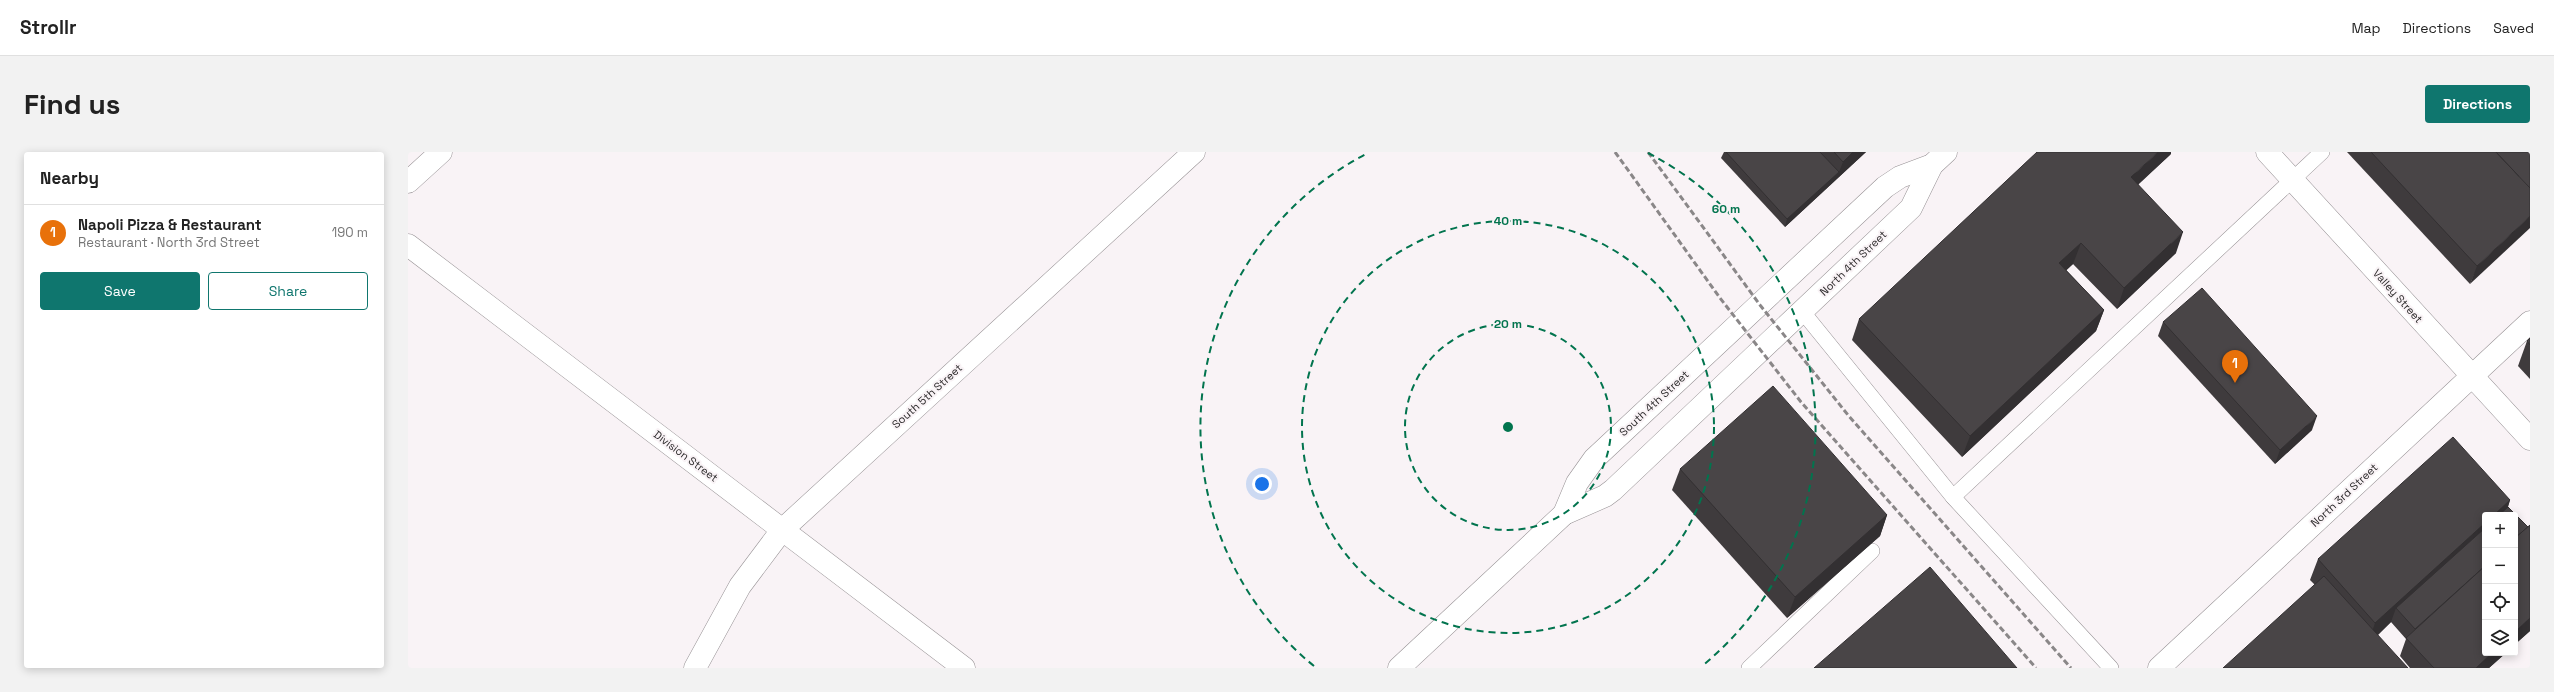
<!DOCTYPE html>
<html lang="en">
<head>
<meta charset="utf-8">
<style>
	:root { --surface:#fff; --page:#f2f2f2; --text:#222; --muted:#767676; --line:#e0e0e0; --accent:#0f766e }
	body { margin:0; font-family:"Space Grotesk",sans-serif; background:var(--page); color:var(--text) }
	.controls { position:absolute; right:12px; bottom:12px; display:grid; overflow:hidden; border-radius:4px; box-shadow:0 2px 10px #0003 }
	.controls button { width:36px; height:36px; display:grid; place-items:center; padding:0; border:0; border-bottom:1px solid var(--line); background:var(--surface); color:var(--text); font:20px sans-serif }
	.you { position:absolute; left:854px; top:332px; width:14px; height:14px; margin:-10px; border:3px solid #fff; border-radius:50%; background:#1a73e8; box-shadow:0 0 0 6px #1a73e833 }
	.badge { display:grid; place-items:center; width:26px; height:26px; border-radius:50%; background:var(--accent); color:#fff; font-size:13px; font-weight:700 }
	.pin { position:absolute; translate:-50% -33px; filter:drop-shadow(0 1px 2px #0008) }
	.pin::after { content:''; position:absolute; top:21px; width:14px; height:12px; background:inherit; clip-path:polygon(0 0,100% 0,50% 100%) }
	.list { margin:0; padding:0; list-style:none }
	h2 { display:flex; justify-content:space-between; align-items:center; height:52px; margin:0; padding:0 16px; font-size:17px }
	h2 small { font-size:13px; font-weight:400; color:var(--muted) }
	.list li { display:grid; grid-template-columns:26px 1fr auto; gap:12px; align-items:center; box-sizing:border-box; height:56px; padding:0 16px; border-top:1px solid var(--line) }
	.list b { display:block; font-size:15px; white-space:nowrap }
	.list p { margin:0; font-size:13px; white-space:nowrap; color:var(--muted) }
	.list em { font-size:13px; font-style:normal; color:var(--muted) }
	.actions { display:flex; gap:8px; padding:12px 16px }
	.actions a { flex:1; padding:9px 0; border:1px solid var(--accent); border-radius:4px; text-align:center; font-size:14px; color:var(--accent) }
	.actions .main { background:var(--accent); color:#fff }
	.icon { flex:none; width:22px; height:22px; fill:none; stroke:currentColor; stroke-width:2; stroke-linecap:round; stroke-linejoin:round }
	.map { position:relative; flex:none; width:2122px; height:516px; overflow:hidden; border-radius:4px }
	header { display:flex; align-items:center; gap:24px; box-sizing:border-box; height:56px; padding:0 20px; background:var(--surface); border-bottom:1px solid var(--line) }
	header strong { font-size:19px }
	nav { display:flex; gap:22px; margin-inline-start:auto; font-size:14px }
	.intro { display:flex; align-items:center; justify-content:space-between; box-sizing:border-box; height:96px; padding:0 24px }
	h1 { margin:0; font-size:28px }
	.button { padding:10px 18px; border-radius:4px; background:var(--accent); color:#fff; font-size:14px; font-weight:700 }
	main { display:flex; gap:24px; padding:0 24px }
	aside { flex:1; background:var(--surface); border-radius:4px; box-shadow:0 2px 10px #0003 }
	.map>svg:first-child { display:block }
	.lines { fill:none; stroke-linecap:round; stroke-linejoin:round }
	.service-casing { stroke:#969194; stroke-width:16 }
	.minor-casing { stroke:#969194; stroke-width:23 }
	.tertiary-casing { stroke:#969194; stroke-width:23 }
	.service { stroke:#fff; stroke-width:15 }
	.minor { stroke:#fff; stroke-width:22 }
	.tertiary { stroke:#fff; stroke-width:22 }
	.rail { stroke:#8a8788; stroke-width:3; stroke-dasharray:6 3; stroke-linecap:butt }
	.wall { fill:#3f3b3d }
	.shaded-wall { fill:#333032 }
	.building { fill:#494547; stroke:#333032 }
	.ring { fill:none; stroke:#02744e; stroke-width:2; stroke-dasharray:7 5 }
	.labels { text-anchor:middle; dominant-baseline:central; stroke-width:4; stroke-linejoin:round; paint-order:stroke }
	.street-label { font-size:11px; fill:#2b292a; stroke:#f9f3f6 }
	.centre { fill:#02744e; stroke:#f9f3f6; stroke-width:2 }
	.ring-label { font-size:12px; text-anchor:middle; font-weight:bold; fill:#02744e; stroke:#f9f3f6; stroke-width:4; stroke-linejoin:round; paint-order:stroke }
</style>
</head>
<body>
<header>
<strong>Strollr</strong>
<nav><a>Map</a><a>Directions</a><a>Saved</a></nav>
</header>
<div class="intro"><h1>Find us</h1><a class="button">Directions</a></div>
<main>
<aside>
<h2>Nearby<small></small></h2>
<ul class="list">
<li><span class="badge" style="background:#e8710a">1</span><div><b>Napoli Pizza &amp; Restaurant</b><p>Restaurant · North 3rd Street</p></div><em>190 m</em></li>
</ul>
<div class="actions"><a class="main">Save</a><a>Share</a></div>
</aside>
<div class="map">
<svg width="2122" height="516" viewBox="0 0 2122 516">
	<rect width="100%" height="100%" fill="#f9f3f6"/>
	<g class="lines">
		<defs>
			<g id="service">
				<path d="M1394 159 1545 345 1703 516"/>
				<path d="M1545 345 1914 0"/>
				<path d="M1341 516 1464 399"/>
			</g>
			<g id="minor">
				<path d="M1156 362 1169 331 1186 307 1477 35 1492 25 1524 13 1538 0"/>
				<path d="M991 516 1156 362 1197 344 1205 338 1503 56 1524 13"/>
				<path d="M1751 516 2122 170"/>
			</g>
			<g id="tertiary">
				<path d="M1859 0 2122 287"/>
				<path d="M0 30 33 0"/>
				<path d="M0 93 556 516"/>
				<path d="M287 516 332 434 374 378 786 0"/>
			</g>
		</defs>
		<use href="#service" class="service-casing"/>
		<use href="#minor" class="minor-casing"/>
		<use href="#tertiary" class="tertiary-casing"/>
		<use href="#service" class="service"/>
		<use href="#minor" class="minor"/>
		<use href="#tertiary" class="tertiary"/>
		<g class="rail">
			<path d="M1207 0 1312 146 1393 250 1628 516"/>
			<path d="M1240 0 1352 153 1440 263 1663 516"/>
		</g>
	</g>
	<g class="wall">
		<path d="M1316 0H1458L1377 75 1313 6Z"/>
		<path d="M1939 0H2122L2062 132Z"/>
		<path d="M1763 2 1730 32 1768 101 1709 157 1665 112 1658 118 1696 158 1688 179 1554 305 1444 188 1451 167Z"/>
		<path d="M1755 170 1904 278 1867 312 1750 184Z"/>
		<path d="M2122 186V227L2110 214 2119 189Z"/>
		<path d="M1272 317 1479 363 1472 384 1379 466 1264 338Z"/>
		<path d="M2102 348 2100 355 2120 375 2122 373V479L2081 516H2002L1992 504 1998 487 1983 470 1970 483 1906 432 1902 428 1910 407Z"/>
	</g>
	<g class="shaded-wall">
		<path d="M1445 0H1458L1377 75 1379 67 1431 20 1435 10Z"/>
		<path d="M1750 0H1763V2L1716 46 1723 25Z"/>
		<path d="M2122 64V76L2062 132 2069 114Z"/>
		<path d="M1775 80 1768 101 1709 157 1716 136Z"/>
		<path d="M1673 91 1665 112 1644 132 1651 111Z"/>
		<path d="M1696 158 1688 179 1554 305 1562 284Z"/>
		<path d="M1909 264 1904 278 1867 312 1872 298Z"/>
		<path d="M2102 348 2097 363H2086Z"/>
		<path d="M1479 363 1472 384 1379 466 1387 445Z"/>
		<path d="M2077 371V385L1988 456 1983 470 1960 492 1967 471Z"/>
		<path d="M2122 466V479L2107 492V480Z"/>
		<path d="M2084 501H2098L2081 516H2068Z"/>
	</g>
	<g class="building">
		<path d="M1318 0H1412L1431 20 1379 67Z"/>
		<path d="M1426 0H1445L1435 10Z"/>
		<path d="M1629 0H1750L1723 25 1775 80 1716 136 1673 91 1651 111 1696 158 1562 284 1451 167Z"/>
		<path d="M1963 0H2088L2122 36V64L2069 114Z"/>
		<path d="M2088 0H2122V36Z"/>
		<path d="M1794 136 1909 264 1872 298 1755 170Z"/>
		<path d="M2122 186V193L2119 189Z"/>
		<path d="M1365 234 1479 363 1387 445 1272 317Z"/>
		<path d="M2045 285 2102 348 2086 363H2077V371L1967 471 1910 407Z"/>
		<path d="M2100 355 2120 375 2107 386V363H2091Z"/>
		<path d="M2122 373V466L2107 480V386Z"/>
		<path d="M2077 376V414L2007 477 1988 456Z"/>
		<path d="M2077 414V501H2084L2068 516H2026L1998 486Z"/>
		<path d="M1522 415 1609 516H1406Z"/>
		<path d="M1916 424 2000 516H1815Z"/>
	</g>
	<g class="ring">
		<circle cx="1100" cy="275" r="103"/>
		<circle cx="1100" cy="275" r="206"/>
		<path d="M906 514A308 308 0 0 1 960 1M1240 1A308 308 0 0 1 1294 514"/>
	</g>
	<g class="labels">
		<g class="street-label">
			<text transform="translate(1445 111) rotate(-44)">North 4th Street</text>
			<text transform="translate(1990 144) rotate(48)">Valley Street</text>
			<text transform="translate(519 244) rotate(-42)">South 5th Street</text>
			<text transform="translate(1246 251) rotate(-43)">South 4th Street</text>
			<text transform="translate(278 304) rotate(37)">Division Street</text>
			<text transform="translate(1936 343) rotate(-43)">North 3rd Street</text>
		</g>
	</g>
	<circle cx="1100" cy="275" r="6" class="centre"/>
	<g class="ring-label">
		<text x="1318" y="61">60 m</text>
		<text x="1100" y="73">40 m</text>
		<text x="1100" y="176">20 m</text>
	</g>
</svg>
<div class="controls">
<button>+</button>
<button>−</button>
<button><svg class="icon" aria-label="locate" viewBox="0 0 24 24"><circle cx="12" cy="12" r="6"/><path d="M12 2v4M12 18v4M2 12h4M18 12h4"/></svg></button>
<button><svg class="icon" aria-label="layers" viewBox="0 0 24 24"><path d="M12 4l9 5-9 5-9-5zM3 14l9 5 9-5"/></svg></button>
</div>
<div class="you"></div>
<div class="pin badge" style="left:1827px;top:231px;background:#e8710a">1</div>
</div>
</main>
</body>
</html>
